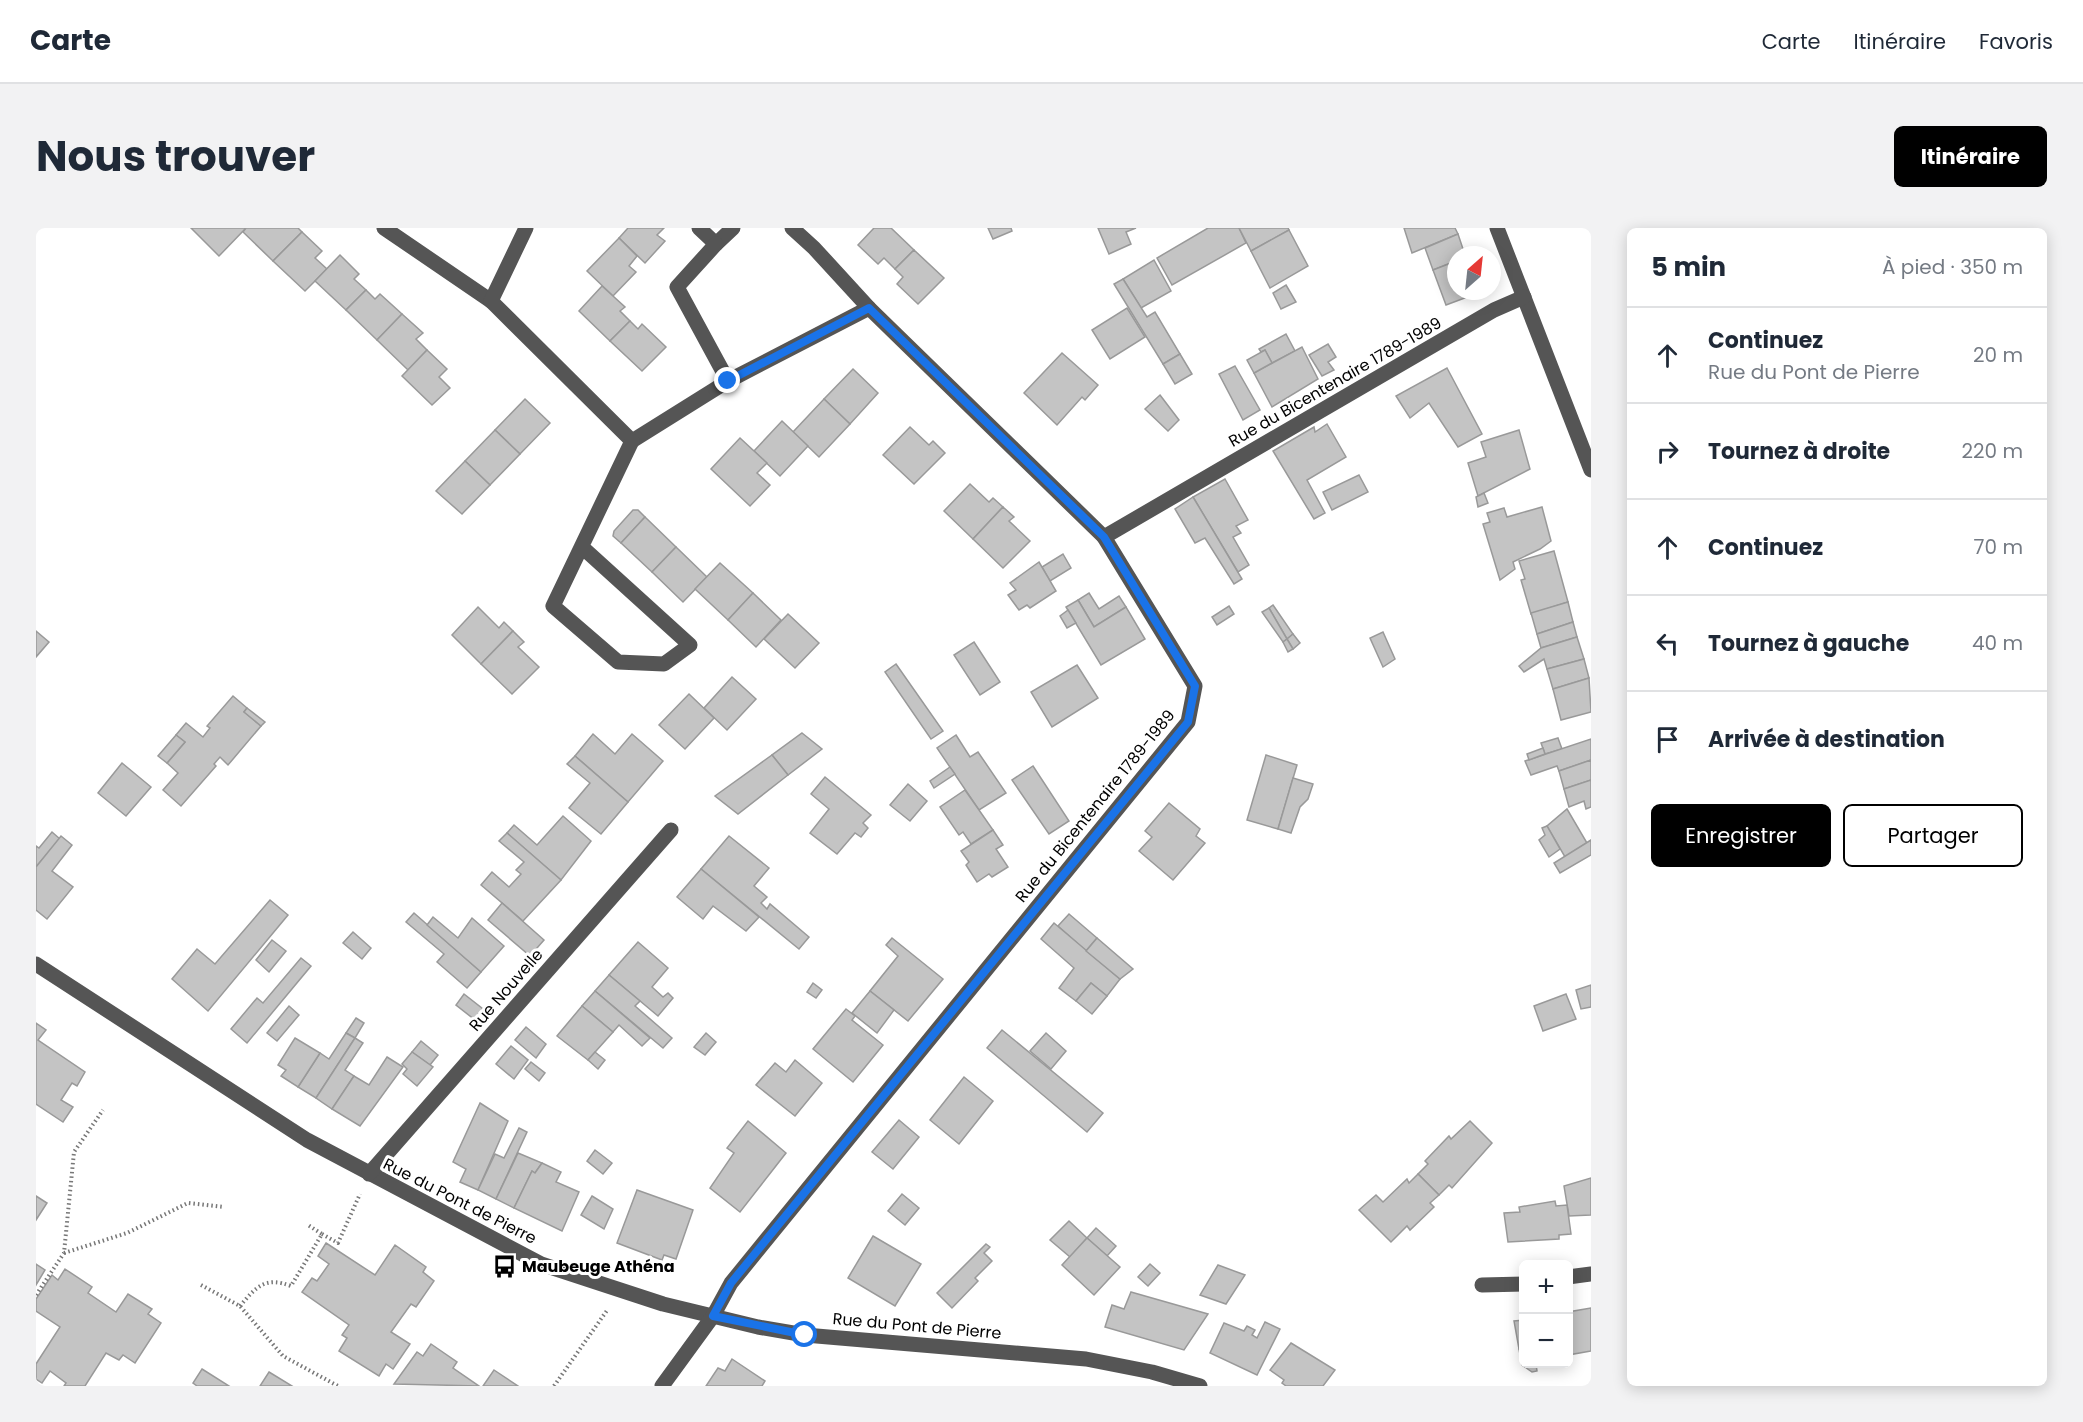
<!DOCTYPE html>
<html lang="fr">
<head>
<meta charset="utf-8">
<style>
	:root { --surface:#fff; --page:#f2f2f3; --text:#1f2937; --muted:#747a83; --line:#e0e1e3; --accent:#000 }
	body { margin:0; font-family:Poppins,sans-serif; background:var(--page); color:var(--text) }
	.controls { position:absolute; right:18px; bottom:18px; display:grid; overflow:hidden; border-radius:9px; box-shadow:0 3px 15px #0003 }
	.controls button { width:54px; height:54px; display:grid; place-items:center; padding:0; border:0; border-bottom:2px solid var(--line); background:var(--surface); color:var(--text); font:30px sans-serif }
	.compass { position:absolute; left:1411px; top:18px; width:54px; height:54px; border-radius:50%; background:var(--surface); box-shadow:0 3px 15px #0003; rotate:27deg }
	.stop { position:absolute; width:18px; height:18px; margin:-14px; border:4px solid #1a73e8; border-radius:50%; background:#fff }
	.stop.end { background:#1a73e8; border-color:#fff; box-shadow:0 2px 6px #0008 }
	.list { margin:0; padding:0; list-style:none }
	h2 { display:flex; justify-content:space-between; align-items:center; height:78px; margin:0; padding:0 24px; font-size:26px }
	h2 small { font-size:20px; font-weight:400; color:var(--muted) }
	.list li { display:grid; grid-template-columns:39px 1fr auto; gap:18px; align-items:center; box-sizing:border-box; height:96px; padding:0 24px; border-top:2px solid var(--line) }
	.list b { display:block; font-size:22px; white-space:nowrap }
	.list p { margin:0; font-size:20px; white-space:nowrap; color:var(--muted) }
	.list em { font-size:20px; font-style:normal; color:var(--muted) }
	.actions { display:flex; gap:12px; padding:18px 24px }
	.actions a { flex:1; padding:14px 0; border:2px solid var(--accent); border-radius:9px; text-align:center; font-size:21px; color:var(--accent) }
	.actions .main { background:var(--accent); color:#fff }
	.icon { flex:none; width:33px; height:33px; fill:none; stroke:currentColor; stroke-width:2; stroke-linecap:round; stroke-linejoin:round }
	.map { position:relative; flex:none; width:1555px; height:1158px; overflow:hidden; border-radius:9px }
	header { display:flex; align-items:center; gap:36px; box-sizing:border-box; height:84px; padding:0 30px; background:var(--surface); border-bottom:2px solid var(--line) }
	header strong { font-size:28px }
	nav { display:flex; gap:33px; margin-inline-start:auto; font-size:21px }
	.intro { display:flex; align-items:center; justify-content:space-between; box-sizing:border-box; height:144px; padding:0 36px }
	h1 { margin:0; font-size:42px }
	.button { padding:15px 27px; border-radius:9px; background:var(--accent); color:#fff; font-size:21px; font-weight:700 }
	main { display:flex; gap:36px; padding:0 36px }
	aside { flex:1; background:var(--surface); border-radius:9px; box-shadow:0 3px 15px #0003 }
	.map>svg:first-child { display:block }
	.building { fill:#c4c4c4; stroke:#999; stroke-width:1.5 }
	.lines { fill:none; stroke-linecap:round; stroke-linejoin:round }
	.path { stroke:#777; stroke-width:4; stroke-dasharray:1.5 3; stroke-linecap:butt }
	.minor { stroke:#555; stroke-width:15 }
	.route { stroke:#1a73e8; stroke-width:8 }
	.labels { text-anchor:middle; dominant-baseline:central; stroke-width:6; stroke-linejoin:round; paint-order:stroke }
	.street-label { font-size:16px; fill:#000; stroke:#fff }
	.poi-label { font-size:16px; font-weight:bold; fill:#000; stroke:#fff; text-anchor:start }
</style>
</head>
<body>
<header>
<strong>Carte</strong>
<nav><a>Carte</a><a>Itinéraire</a><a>Favoris</a></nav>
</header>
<div class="intro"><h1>Nous trouver</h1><a class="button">Itinéraire</a></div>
<main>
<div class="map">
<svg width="1555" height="1158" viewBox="0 0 1555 1158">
	<rect width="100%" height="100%" fill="#fff"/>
	<g class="building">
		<path d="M155 0H210L183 28Z"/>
		<path d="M210 0H262L266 4 237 33 207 4Z"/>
		<path d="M592 0H628L621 7 629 13 609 35 583 10Z"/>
		<path d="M838 0H855L878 22 859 41 848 30 842 36 822 17Z"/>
		<path d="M952 0H975L976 3 957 11Z"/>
		<path d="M1062 0H1100L1090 4 1095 16 1073 26Z"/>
		<path d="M1172 0H1203L1210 15 1136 57 1121 30Z"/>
		<path d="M1203 0H1252L1253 2 1215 23Z"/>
		<path d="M1368 0H1419L1422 6 1376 25Z"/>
		<path d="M1253 2 1272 38 1234 60 1215 23Z"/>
		<path d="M266 4 286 23 279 30 291 41 269 63 237 33Z"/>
		<path d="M1422 6 1429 27H1420V33L1397 42 1389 20Z"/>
		<path d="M583 10 601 28 593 38 600 44 577 68 551 43Z"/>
		<path d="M878 22 908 50 882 76 861 56 867 49 859 41Z"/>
		<path d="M304 27 323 46 318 51 330 62 310 82 279 53Z"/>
		<path d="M1118 32 1135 63 1105 80 1087 51Z"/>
		<path d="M1420 33V63L1442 65 1410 77 1397 42Z"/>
		<path d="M1087 51 1111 89 1119 84 1144 126 1127 136 1078 56Z"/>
		<path d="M1250 57 1260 74 1245 81 1237 65Z"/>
		<path d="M566 58 589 79 584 83 594 93 574 113 543 83Z"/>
		<path d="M330 62 339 71 344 66 366 86 341 112 310 82Z"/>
		<path d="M1091 80 1109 109 1074 131 1056 102Z"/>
		<path d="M366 86 387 105 380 111 391 122 372 142 341 112Z"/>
		<path d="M594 93 602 101 606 96 630 119 606 143 574 113Z"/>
		<path d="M1250 106 1259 123 1236 135 1229 122 1225 124 1223 121Z"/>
		<path d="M1292 116 1300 129 1292 134 1298 142 1286 148 1273 127Z"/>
		<path d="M1266 119 1282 151 1236 179 1218 145Z"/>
		<path d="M391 122 411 141 403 149 414 160 396 177 366 148Z"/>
		<path d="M1229 122 1236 135 1218 145 1211 132Z"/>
		<path d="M1026 125 1062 157 1049 172 1046 169 1021 197 988 165Z"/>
		<path d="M1144 126 1156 146 1139 156 1127 136Z"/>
		<path d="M1199 138 1224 182 1207 192 1183 146Z"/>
		<path d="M1411 140 1446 206 1422 219 1393 175 1374 190 1360 168Z"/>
		<path d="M817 141 842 165 814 196 788 171Z"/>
		<path d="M1124 167 1143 192 1132 203 1109 181Z"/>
		<path d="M489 171 514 195 484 226 459 202Z"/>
		<path d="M788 171 814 196 783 229 757 204Z"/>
		<path d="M746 193 772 218 744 248 718 223Z"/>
		<path d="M1291 196 1310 229 1271 252 1289 285 1278 291 1237 223 1278 199 1279 204Z"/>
		<path d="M874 199 893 217 897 213 909 225 878 256 847 227Z"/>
		<path d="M459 202 484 226 454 257 429 233Z"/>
		<path d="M1483 202 1494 241 1442 268 1432 235 1450 229 1445 214Z"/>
		<path d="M704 210 731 235 721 245 734 257 714 278 675 241Z"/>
		<path d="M429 233 454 257 426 286 400 263Z"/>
		<path d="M1323 247 1332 264 1296 282 1287 264Z"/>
		<path d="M1189 251 1212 292 1200 298 1205 305 1197 309 1213 337 1202 344 1157 269Z"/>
		<path d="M934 256 953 274 957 270 967 279 937 311 908 283Z"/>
		<path d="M1448 265 1452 275 1442 279 1440 269Z"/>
		<path d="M1157 269 1206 351 1198 356 1169 310 1159 315 1139 281Z"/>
		<path d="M967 279 978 289 973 293 994 313 967 340 937 311Z"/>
		<path d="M1506 279 1515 313 1504 321 1477 334 1479 341 1464 352 1447 296 1454 294 1451 285 1468 280 1471 289Z"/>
		<path d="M597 282H602L609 289 585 315 577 308 578 303Z"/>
		<path d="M609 289 640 319 616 344 585 315Z"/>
		<path d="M640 319 671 349 647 374 616 344Z"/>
		<path d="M1518 323 1532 374 1495 386 1485 352 1489 351 1483 333Z"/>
		<path d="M1027 326 1035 340 1014 353 1006 339Z"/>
		<path d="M1003 334 1020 363 994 380 991 377 983 382 972 367 980 362 974 355Z"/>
		<path d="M684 335 717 365 692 392 659 361Z"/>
		<path d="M717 365 745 392 720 419 692 392Z"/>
		<path d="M1053 365 1063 381 1083 368 1090 379 1058 399 1042 372Z"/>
		<path d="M1042 372 1058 399 1090 379 1109 411 1065 437 1030 379Z"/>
		<path d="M1532 374 1537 394 1501 406 1495 385Z"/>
		<path d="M1237 377 1257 406 1251 411 1233 380Z"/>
		<path d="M1193 378 1198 386 1181 397 1176 389Z"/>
		<path d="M442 379 463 400 468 394 477 403 445 436 416 407Z"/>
		<path d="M1233 380 1251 411 1247 414 1226 384Z"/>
		<path d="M1032 382 1040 395 1031 400 1024 388Z"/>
		<path d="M752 386 783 415 759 440 728 411Z"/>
		<path d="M1537 394 1541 409 1505 420 1501 406Z"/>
		<path d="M0 403 13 414 0 429Z"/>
		<path d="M477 403 488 414 482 419 503 439 476 466 445 436Z"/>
		<path d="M1347 404 1359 431 1347 439 1334 410Z"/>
		<path d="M1257 406 1264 415 1257 421 1251 411Z"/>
		<path d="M1541 409 1548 431 1511 441 1508 431 1488 444 1483 438 1505 420Z"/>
		<path d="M1251 411 1257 421 1252 424 1247 414Z"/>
		<path d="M938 414 964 454 944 467 918 427Z"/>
		<path d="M1548 431 1553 450 1517 461 1511 441Z"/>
		<path d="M860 436 907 503 895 511 849 444Z"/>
		<path d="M1041 437 1062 470 1016 499 995 464Z"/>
		<path d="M696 449 720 471 691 502 668 480Z"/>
		<path d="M1553 450 1555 484 1525 492 1517 461Z"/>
		<path d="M653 466 678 490 649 521 623 497Z"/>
		<path d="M197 468 211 480 208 484 225 498 192 537 184 529 178 536 180 538 145 578 127 562 142 545 131 535 149 514 140 507 150 495 167 509 174 500 171 498Z"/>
		<path d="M211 480 229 494 225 498 208 484Z"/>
		<path d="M766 505 786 521 752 547 736 527Z"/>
		<path d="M557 506 579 526 596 506 627 533 592 574 539 528Z"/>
		<path d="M140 507 149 514 131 535 122 528Z"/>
		<path d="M920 507 934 529 942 524 970 565 943 582 901 520Z"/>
		<path d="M1522 510 1526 521 1509 526 1505 515Z"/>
		<path d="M1555 511V532L1523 543 1521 538 1495 547 1489 533Z"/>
		<path d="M1507 520 1509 526 1493 532 1491 526Z"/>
		<path d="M736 527 752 547 702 586 679 568Z"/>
		<path d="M1230 527 1261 537 1242 601 1211 592Z"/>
		<path d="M539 528 592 574 565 606 533 580 554 555 531 536Z"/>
		<path d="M1555 532V552L1528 561 1523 543Z"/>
		<path d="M86 535 115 559 90 588 62 565Z"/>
		<path d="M997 538 1033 593 1013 606 976 552Z"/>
		<path d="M914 539 919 546 898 560 894 553Z"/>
		<path d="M789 549 835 587 827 595 832 600 825 609 819 605 801 626 774 605 793 581 775 566Z"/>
		<path d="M1257 550 1277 556 1272 571 1264 579 1255 605 1242 601Z"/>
		<path d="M1555 552V579L1550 581 1548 573 1533 579 1528 561Z"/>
		<path d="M872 556 891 573 874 593 854 577Z"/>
		<path d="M929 562 957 602 935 616 927 604 923 607 904 579Z"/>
		<path d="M1133 575 1164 601 1160 608 1169 615 1137 652 1103 623 1116 609 1109 603Z"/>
		<path d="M1531 581 1551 615 1529 629 1511 598Z"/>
		<path d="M527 588 555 613 525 652 471 605 478 597 501 617Z"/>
		<path d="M1511 598 1524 621 1513 629 1503 612 1509 607 1506 600Z"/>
		<path d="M957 602 967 617 960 621 972 639 956 649 953 646 941 654 930 637 933 634 925 623Z"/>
		<path d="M16 604 24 611 0 639V618L3 620Z"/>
		<path d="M471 605 525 652 487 693 445 657 456 644 473 659 485 646 480 642 488 634 463 613Z"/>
		<path d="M25 608 36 617 16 643 37 659 11 691 0 682V639Z"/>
		<path d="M693 608 733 640 718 658 731 669 725 675 731 681 734 676 773 709 763 721 665 641Z"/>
		<path d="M1555 612V627L1524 645 1518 635Z"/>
		<path d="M665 641 723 689 710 703 677 678 667 691 641 669Z"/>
		<path d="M234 672 252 687 172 783 136 751 161 721 179 736Z"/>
		<path d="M466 675 508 712 494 728 452 692Z"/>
		<path d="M378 685 445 744 431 760 401 734 408 726 370 694Z"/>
		<path d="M1033 686 1061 710 1050 723 1022 698Z"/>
		<path d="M397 689 422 710 436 690 468 718 445 744 391 697Z"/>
		<path d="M1018 695 1084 751 1071 768 1055 755 1040 773 1023 760 1038 740 1005 711Z"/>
		<path d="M317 704 335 720 326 731 307 715Z"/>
		<path d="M856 710 907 751 872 793 834 763 862 728 850 717Z"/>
		<path d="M1061 710 1097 741 1084 751 1050 723Z"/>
		<path d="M236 712 250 723 233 744 220 732Z"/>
		<path d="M602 714 632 740 616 759 627 769 632 765 637 770 622 788 573 747Z"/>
		<path d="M265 730 275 738 211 815 195 801 221 770 227 775Z"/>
		<path d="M573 747 604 773 599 778 636 810 627 820 559 763Z"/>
		<path d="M777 755 786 762 780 770 771 764Z"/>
		<path d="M1055 755 1071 768 1056 786 1040 773Z"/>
		<path d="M1555 757V779L1545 781 1540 762Z"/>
		<path d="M559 763 614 810 606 818 583 797 577 804 546 778Z"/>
		<path d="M834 763 858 782 841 805 816 785Z"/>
		<path d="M428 766 447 781 439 792 420 777Z"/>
		<path d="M1530 766 1540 791 1507 803 1498 778Z"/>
		<path d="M253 778 263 787 241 813 231 805Z"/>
		<path d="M546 778 577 804 552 832 521 808Z"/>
		<path d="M810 781 819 788 816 792 847 817 817 854 777 821Z"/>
		<path d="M320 790 328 795 319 810 310 805Z"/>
		<path d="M0 795 10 802 2 812 49 844 41 858 36 855 25 872 37 879 27 894 0 876Z"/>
		<path d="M490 799 510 816 500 830 479 812Z"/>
		<path d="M966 802 1067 885 1051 904 951 820Z"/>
		<path d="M310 805 319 810 280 870 262 859 284 825 293 831Z"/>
		<path d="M670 805 680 814 669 827 658 819Z"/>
		<path d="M1010 805 1030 823 1015 841 994 823Z"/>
		<path d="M259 810 284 825 262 859 245 848 250 842 242 837Z"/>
		<path d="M319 810 327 815 309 842 318 848 296 881 280 870Z"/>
		<path d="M385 813 402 827 394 837 376 824Z"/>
		<path d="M475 818 492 832 478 851 460 836Z"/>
		<path d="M376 824 397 839 381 858 367 846 371 841 366 836Z"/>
		<path d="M559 824 569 832 562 841 552 832Z"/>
		<path d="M351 829 367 839 324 898 296 881 318 848 333 857Z"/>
		<path d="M759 832 786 855 759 888 720 857 739 835 750 844Z"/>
		<path d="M495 834 509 845 503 853 489 841Z"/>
		<path d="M928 849 957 873 923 916 894 892Z"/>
		<path d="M444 875 472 893 442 962 424 954 430 941 417 934Z"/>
		<path d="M863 892 883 909 857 941 836 924Z"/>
		<path d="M712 893 750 925 704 984 674 960 698 925 691 920Z"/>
		<path d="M1434 893 1456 915 1416 960 1413 957 1403 967 1382 946 1392 936 1389 933 1413 908 1415 911Z"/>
		<path d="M483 900 491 904 460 971 442 962 459 926 468 930Z"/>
		<path d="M559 922 576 935 567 946 551 933Z"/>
		<path d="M482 925 506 935 499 945 496 943 478 980 460 971Z"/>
		<path d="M506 935 525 944 520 954 543 964 526 1003 478 980 496 943 499 945Z"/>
		<path d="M1382 946 1403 967 1394 975 1398 979 1374 1002 1371 998 1355 1014 1323 982 1340 967 1347 974 1371 951 1373 955Z"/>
		<path d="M1555 950V987L1533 988 1528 958Z"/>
		<path d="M601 962 657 982 640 1031 628 1027 626 1032 581 1015Z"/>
		<path d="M866 966 883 980 869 997 852 983Z"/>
		<path d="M0 968 11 975 0 992Z"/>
		<path d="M556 968 577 981 568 1001 545 987Z"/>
		<path d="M1519 973 1520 978 1531 977 1535 1006 1523 1007V1011L1472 1014 1468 985 1484 984 1483 979Z"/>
		<path d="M1033 993 1051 1010 1034 1029 1014 1012Z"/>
		<path d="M1060 1000 1080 1018 1071 1028 1051 1010Z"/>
		<path d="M837 1008 885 1036 859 1078 812 1050Z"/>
		<path d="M1051 1010 1084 1039 1058 1067 1026 1037Z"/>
		<path d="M290 1015 339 1047 359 1017 390 1039 387 1044 398 1053 380 1079 375 1076 355 1104 374 1116 357 1141 350 1136 343 1148 303 1123 311 1110 306 1107 313 1097 266 1064 276 1050 281 1053 293 1036 282 1028Z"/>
		<path d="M950 1016 954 1019 948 1025 956 1033 939 1050 942 1053 916 1080 901 1065Z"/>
		<path d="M0 1036 9 1042 0 1057Z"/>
		<path d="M1114 1036 1124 1045 1112 1058 1102 1049Z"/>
		<path d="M1182 1037 1209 1047 1190 1076 1164 1067Z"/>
		<path d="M29 1041 56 1059 52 1065 80 1084 92 1066 116 1081 112 1086 125 1095 99 1135 87 1127 83 1132 70 1125 49 1158H28L30 1155 14 1143 6 1155 0 1151V1136L24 1099 0 1083V1071L16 1047 22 1052Z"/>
		<path d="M1095 1064 1172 1086 1148 1122 1069 1099 1076 1077 1088 1081Z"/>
		<path d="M1555 1080V1123L1532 1127V1084Z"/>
		<path d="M1488 1092V1121H1483L1478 1093Z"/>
		<path d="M1229 1094 1244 1101 1221 1147 1174 1125 1188 1095 1208 1103 1211 1098 1219 1102 1216 1107 1221 1110Z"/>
		<path d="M1255 1115 1299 1142 1287 1158H1250L1246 1155 1248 1152 1234 1142Z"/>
		<path d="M395 1116 421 1134 417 1140 443 1158 358 1156 381 1124 387 1128Z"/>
		<path d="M1483 1121H1488V1136H1500L1501 1143 1496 1144 1486 1137Z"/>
		<path d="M696 1131 729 1153 726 1158H670L682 1140 689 1143Z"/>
		<path d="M166 1141 193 1158H161L157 1155Z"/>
		<path d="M458 1142 482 1158H447Z"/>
		<path d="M233 1144 256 1158H224Z"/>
	</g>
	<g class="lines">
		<g class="path">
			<path d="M286 1006 302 1015 324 966"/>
			<path d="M28 1025 91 1005 152 975 188 979"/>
			<path d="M165 1057 204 1078 247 1128 302 1158"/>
			<path d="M0 1067 28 1025 38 924 67 882"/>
			<path d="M204 1078C220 1059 229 1048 255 1058L286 1006 272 997"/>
			<path d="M518 1158 572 1081"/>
		</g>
		<g class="minor">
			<path d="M348 0 455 73"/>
			<path d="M490 0 455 73 596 213 692 153 833 80 1068 309"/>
			<path d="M663 0 680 16 697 0"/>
			<path d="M756 0 778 20 833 80"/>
			<path d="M1461 0 1555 242"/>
			<path d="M680 16 641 59 692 153"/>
			<path d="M546 319 654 417 628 436 582 434 517 378 596 213"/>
			<path d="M0 736 271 912 505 1036 627 1076 722 1099 769 1107 1050 1131 1116 1144 1164 1158"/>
			<path d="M333 946 635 602"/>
			<path d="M1532 1049 1555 1046"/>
			<path d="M1446 1057 1488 1056"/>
			<path d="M626 1158 677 1088 695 1055 1152 494 1159 458 1068 309 1458 82 1488 69"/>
		</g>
	</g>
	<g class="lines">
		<path class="route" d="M692 153 833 80 1068 309 1159 458 1152 494 695 1055 677 1088 769 1107"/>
	</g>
	<defs>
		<symbol id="bus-bare" viewBox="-9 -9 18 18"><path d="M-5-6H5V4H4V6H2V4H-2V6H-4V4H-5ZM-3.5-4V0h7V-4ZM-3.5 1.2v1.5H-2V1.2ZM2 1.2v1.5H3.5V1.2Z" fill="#000" stroke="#fff" stroke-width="2.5" paint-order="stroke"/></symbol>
	</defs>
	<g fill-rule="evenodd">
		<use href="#bus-bare" x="452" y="1022" width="33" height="33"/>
	</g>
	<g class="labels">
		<g class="street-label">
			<text transform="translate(1299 154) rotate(-30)">Rue du Bicentenaire 1789-1989</text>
			<text transform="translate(1059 578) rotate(-51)">Rue du Bicentenaire 1789-1989</text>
			<text transform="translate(470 762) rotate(-49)">Rue Nouvelle</text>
			<text transform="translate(424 973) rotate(27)">Rue du Pont de Pierre</text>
			<text transform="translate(881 1098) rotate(5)">Rue du Pont de Pierre</text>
		</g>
		<g class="poi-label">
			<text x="486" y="1038">Maubeuge Athéna</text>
		</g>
	</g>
</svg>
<div class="controls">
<button>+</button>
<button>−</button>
</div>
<svg class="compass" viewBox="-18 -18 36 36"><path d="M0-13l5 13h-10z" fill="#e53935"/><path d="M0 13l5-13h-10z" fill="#747a83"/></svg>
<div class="stop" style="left:769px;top:1107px"></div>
<div class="stop end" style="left:692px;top:153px"></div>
</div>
<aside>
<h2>5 min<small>À pied · 350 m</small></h2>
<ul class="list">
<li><svg class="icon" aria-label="ahead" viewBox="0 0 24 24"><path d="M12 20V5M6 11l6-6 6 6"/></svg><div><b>Continuez</b><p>Rue du Pont de Pierre</p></div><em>20 m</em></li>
<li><svg class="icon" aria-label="right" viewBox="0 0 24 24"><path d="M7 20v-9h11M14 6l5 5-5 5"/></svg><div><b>Tournez à droite</b></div><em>220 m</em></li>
<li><svg class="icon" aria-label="ahead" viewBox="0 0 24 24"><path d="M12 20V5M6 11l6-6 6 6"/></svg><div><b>Continuez</b></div><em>70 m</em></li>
<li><svg class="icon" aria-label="left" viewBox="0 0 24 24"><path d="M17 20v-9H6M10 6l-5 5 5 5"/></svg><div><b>Tournez à gauche</b></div><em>40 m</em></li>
<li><svg class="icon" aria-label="arrive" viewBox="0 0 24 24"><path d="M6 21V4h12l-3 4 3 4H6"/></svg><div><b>Arrivée à destination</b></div></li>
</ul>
<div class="actions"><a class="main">Enregistrer</a><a>Partager</a></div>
</aside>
</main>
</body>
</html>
